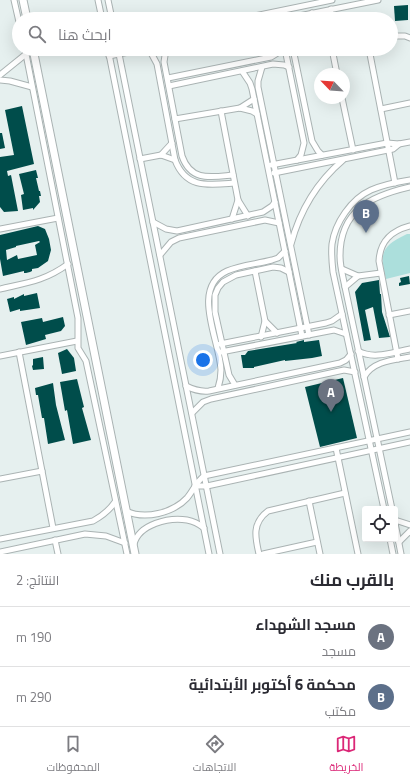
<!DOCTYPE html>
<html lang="ar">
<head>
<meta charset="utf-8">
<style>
	:root { --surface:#fff; --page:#f7f7f7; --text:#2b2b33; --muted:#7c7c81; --line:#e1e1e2; --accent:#db2777 }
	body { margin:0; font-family:"Titillium Web",Cairo,sans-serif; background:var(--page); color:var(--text); direction:rtl }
	.controls { position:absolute; right:12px; bottom:12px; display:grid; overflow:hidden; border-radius:4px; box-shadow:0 4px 16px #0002 }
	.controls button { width:36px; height:36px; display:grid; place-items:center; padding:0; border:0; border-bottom:1px solid var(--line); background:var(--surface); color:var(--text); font:20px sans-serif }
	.compass { position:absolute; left:314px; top:68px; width:36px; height:36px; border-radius:50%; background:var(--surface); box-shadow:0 4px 16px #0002; rotate:295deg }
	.you { position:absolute; left:203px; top:360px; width:14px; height:14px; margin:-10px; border:3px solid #fff; border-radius:50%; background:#1a73e8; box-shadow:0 0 0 6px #1a73e833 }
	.badge { display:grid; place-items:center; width:26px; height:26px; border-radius:50%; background:var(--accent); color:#fff; font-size:13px; font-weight:700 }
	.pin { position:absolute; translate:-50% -33px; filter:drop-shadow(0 1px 2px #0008) }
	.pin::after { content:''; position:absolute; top:21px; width:14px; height:12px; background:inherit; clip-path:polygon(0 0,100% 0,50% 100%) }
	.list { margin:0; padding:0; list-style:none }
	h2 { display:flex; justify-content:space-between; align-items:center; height:52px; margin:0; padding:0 16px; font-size:17px }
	h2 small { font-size:13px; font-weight:400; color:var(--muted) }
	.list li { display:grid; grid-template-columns:26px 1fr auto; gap:12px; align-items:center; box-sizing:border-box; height:60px; padding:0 16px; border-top:1px solid var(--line) }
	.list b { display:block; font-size:15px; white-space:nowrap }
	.list p { margin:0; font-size:13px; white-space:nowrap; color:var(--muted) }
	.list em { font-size:13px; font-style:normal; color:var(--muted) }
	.icon { flex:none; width:22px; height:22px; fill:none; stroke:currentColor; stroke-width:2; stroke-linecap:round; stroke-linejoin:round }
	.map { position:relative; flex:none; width:410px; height:554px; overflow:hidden; direction:ltr }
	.search { position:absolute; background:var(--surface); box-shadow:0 4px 16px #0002; left:12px; right:12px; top:12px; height:44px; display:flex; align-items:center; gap:10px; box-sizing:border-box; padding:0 14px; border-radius:22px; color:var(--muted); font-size:15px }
	.sheet { height:172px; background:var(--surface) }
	nav { display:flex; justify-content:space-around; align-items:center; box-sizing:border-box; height:56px; border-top:1px solid var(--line); background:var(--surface); font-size:11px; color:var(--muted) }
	nav a { display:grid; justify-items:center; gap:2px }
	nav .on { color:var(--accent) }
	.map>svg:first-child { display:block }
	.green { fill:#acdfdc }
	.building { fill:#004d4b; fill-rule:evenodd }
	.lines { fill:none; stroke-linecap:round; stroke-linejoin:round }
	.minor-casing { stroke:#aab3b3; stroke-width:7 }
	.tertiary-casing { stroke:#aab3b3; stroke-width:9 }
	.minor { stroke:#fff; stroke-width:5 }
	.tertiary { stroke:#fff; stroke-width:7 }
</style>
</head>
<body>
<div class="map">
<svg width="410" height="554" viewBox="0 0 410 554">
	<rect width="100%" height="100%" fill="#e6f0ef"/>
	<path class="green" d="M407 234H410V273L386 279C379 252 382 246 407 234Z"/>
	<g class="building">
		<path d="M408 5V20L395 21 394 6Z"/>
		<path d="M22 106 34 164 7 171 8 176 11 175 18 211 4 212 0 207V157L14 155 5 110Z"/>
		<path d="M0 133H2L5 148 0 149Z"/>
		<path d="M36 170 38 178H36L39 191H40L41 196H39L40 202 33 210V208L23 210 21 195 24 194 19 174Z"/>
		<path d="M38 226 45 229 49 239 51 250 48 261 38 268 32 269V271L30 272 26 273H24V271L3 276 0 259V235ZM39 241 40 242 35 245 37 255 18 259 17 255 7 260 6 250 16 247V246Z"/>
		<path d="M409 276 410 284 399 286V283L401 282 400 278Z"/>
		<path d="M379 280 380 294H381L382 312 390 337 379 338 373 307 365 310 371 340 364 341 355 292 362 283Z"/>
		<path d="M37 293 40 308 20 311V309L10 312 7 299 14 297V299L24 294V296Z"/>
		<path d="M63 317 65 326 61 331 45 335 46 339 26 345 21 322 42 318 43 322Z"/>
		<path d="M304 340V342L319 340 322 356 312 358 285 361V360L254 367V368H243L241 355H245L248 351 297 343 296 342Z"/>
		<path d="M67 349 74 358 76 371 62 374 58 353Z"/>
		<path d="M43 357 44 369 33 370 32 366 33 365V359Z"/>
		<path d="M343 378 357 438 320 447 305 387Z"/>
		<path d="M77 379 84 407 82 408 91 440 73 444 67 410 65 411 60 382Z"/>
		<path d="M53 383 56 405 65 440 48 444 44 418H42L38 395H36L35 388Z"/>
	</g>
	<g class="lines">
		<defs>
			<g id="minor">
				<path d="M14 0 19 22"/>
				<path d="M98 0 102 19"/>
				<path d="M108 0 112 19"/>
				<path d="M312 13 319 19"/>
				<path d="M240 19 332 0"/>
				<path d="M284 19 378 0"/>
				<path d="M329 19 331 9"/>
				<path d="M391 36H405L410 38"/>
				<path d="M25 49 78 318V348L86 361 127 554"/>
				<path d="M108 49 209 554"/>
				<path d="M118 49 220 554"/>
				<path d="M149 49 157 64 175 160C186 189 208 185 234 183"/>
				<path d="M166 49 164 62 182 156C191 182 211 177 233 175"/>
				<path d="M285 49 304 143 301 155 297 160"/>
				<path d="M293 49 312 141 318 151 322 155"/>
				<path d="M332 49 337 74"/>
				<path d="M369 49 395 183"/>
				<path d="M109 56 143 49"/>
				<path d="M262 67 258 81V87L309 335"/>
				<path d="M242 71 250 83 252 89 302 336"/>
				<path d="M0 75 26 54"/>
				<path d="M168 78 271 57 284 49"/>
				<path d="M0 80 10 81 32 87"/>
				<path d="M169 86 273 64 284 65 289 67"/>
				<path d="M342 98 353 150"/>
				<path d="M240 108 254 99"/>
				<path d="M381 109 410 103"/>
				<path d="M221 111 238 200 248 216"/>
				<path d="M175 119 240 108 252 111 257 114"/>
				<path d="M161 155 172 143"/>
				<path d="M140 159 161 155 175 160"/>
				<path d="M271 165 387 143 399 144 410 142"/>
				<path d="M274 173 388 150 393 149 399 144"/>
				<path d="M232 219 238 200"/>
				<path d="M153 222 166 229 177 231 263 212 272 206 275 202"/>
				<path d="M0 229 58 218"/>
				<path d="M291 244C300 210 316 183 343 160"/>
				<path d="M160 255 171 242 179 238 265 220 279 223"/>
				<path d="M342 269 358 276"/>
				<path d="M255 271 265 321 261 337"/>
				<path d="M345 287 358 276 381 273"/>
				<path d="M0 289C26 283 45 281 68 264"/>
				<path d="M389 315 410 311"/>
				<path d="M265 321 277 333"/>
				<path d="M220 344 326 323 332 321 342 314"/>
				<path d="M358 351C374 360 393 352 410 349"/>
				<path d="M19 352 53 528"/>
				<path d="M221 352 334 330 346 334"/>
				<path d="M0 356 77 341"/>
				<path d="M398 359 379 261C380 241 391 231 410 226"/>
				<path d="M364 377C373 361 393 360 410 357"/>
				<path d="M235 385 229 375 215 312V295L218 288 223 282 236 275 273 267 281 268 289 272"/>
				<path d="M186 386C194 390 200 392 209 391L340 363 346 360 351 354"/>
				<path d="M218 388C220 382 221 376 221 370 220 341 190 288 227 271 241 265 257 264 272 260L278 258 285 251"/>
				<path d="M192 413 203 402 211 399 344 370 355 372"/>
				<path d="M336 448 358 554"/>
				<path d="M0 479 42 471"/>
				<path d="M195 486H207L410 442"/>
				<path d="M309 501 320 554"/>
				<path d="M384 509 333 272C332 263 331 254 332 244 335 223 351 199 371 190 383 185 397 182 410 180"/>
				<path d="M392 509 345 287C343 277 340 267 340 256 340 210 371 196 410 187"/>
				<path d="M126 511C145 520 173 513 187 498 193 491 196 482 204 476L410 432"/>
				<path d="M395 520 410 525"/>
				<path d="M395 523 401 554"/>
				<path d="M0 539 93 521C102 516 109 511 115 502"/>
				<path d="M390 539 393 554"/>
				<path d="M55 540 58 554"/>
				<path d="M399 542 410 531"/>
				<path d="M134 544C139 524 169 517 187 520 193 521 199 524 204 528"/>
				<path d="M0 552 85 534 106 536 125 543"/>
				<path d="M259 554C255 537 252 523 268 511L345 493"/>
				<path d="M263 554 317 542"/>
			</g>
			<g id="tertiary">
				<path d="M23 0 27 19"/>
				<path d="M33 49 135 554"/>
			</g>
		</defs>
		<use href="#minor" class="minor-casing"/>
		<use href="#tertiary" class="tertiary-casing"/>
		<use href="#minor" class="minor"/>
		<use href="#tertiary" class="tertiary"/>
	</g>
</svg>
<div class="controls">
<button><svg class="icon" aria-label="locate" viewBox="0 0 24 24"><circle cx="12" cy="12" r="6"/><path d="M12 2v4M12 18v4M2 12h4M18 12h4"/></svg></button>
</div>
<svg class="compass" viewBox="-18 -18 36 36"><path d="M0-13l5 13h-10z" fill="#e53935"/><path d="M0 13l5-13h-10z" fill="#7c7c81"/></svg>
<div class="you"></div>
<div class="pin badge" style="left:331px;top:412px;background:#6b7280">A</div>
<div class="pin badge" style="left:366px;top:233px;background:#5c6f8a">B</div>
<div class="search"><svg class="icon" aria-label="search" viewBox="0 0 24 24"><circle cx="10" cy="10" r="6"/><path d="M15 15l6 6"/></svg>ابحث هنا</div>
</div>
<section class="sheet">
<h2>بالقرب منك<small>النتائج: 2</small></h2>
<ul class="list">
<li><span class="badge" style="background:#6b7280">A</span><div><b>مسجد الشهداء</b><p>مسجد</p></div><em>190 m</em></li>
<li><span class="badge" style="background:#5c6f8a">B</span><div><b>محكمة 6 أكتوبر الأبتدائية</b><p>مكتب</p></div><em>290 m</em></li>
</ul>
</section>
<nav>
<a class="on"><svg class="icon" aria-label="map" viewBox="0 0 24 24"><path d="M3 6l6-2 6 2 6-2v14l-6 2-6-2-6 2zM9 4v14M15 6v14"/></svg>الخريطة</a>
<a><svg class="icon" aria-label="directions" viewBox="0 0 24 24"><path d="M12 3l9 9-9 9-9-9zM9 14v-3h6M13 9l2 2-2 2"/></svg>الاتجاهات</a>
<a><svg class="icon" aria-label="saved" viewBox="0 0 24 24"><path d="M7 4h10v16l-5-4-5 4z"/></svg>المحفوظات</a>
</nav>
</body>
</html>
